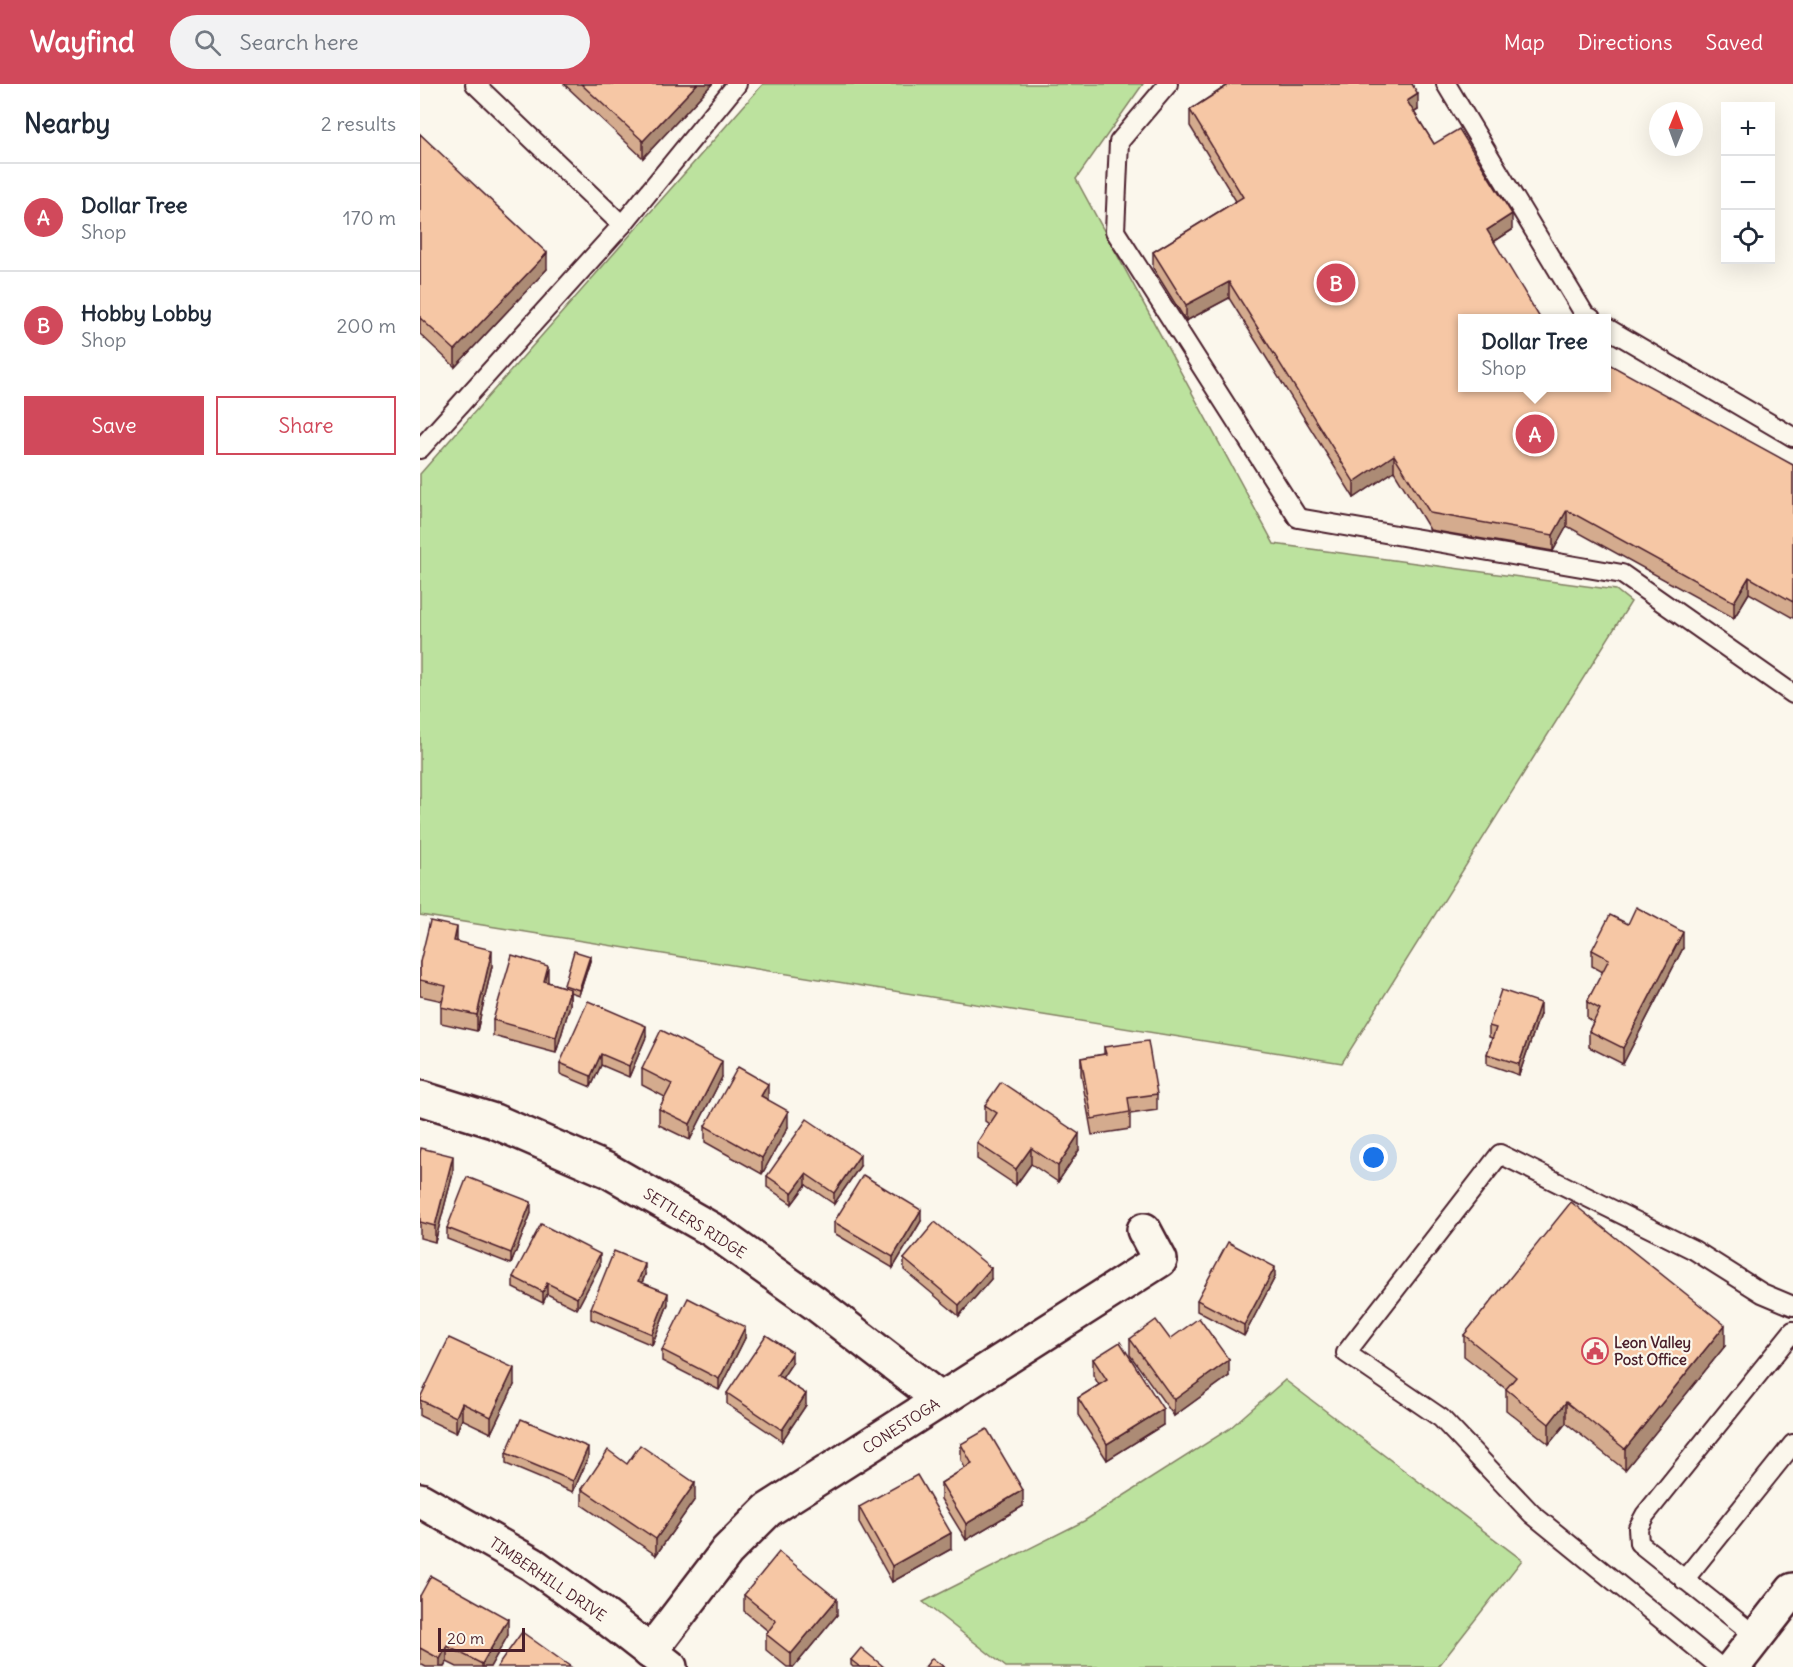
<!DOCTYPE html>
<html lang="en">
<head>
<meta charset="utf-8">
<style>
	:root { --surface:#fff; --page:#f2f2f3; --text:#1f2937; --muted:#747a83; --line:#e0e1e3; --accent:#d1495b }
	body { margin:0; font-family:Delius,sans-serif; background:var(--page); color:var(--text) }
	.controls { position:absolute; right:18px; top:18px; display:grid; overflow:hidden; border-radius:0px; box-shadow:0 6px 24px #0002 }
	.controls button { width:54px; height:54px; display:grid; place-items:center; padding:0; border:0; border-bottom:2px solid var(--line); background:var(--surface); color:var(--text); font:30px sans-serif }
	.compass { position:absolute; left:1229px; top:18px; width:54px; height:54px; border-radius:50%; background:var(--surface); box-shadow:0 6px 24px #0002; rotate:1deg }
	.scale { position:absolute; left:18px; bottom:15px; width:87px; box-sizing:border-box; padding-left:6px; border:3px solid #4a1f2b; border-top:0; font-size:16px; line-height:21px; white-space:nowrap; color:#4a1f2b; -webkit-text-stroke:4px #fbf7ec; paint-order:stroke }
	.you { position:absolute; left:954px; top:1074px; width:21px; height:21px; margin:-15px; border:4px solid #fff; border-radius:50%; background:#1a73e8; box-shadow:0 0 0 9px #1a73e833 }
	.badge { display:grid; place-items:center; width:39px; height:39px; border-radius:50%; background:var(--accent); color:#fff; font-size:20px; font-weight:700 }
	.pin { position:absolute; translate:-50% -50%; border:3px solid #fff; box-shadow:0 2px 6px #0006 }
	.popup { position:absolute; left:1038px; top:230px; width:153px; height:78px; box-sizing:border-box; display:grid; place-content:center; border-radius:0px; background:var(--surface); filter:drop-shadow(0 2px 4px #0005); font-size:20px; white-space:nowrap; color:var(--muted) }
	.popup b { font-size:22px; color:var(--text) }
	.popup::after { content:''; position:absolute; left:50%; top:100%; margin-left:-12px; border:12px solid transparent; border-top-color:var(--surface) }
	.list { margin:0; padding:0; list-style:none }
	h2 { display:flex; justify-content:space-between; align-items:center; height:78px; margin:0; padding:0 24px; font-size:26px }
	h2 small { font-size:20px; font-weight:400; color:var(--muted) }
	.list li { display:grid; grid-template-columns:39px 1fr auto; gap:18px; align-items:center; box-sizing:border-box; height:108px; padding:0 24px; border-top:2px solid var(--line) }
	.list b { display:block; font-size:22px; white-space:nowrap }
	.list p { margin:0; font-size:20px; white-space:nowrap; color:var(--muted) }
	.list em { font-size:20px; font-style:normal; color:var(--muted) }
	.actions { display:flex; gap:12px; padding:18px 24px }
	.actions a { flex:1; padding:14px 0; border:2px solid var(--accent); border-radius:0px; text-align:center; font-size:21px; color:var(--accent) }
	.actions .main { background:var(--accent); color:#fff }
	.icon { flex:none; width:33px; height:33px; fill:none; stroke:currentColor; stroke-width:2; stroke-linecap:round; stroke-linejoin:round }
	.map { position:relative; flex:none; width:1373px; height:1583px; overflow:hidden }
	header { display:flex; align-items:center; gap:36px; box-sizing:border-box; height:84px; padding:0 30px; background:var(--accent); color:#fff }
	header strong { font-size:28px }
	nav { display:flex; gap:33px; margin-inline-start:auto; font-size:21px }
	.search { width:420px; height:54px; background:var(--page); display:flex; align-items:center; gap:15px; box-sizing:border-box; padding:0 21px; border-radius:33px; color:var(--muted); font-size:22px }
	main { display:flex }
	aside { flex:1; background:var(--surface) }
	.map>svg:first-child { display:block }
	.green { fill:#bce29e; stroke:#838064; stroke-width:1.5 }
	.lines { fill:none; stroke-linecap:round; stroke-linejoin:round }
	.lane-casing { stroke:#4a1f2b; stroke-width:22 }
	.street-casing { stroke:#4a1f2b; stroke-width:38 }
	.secondary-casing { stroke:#4a1f2b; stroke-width:38 }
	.lane { stroke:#fbf7ec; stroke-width:18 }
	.street { stroke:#fbf7ec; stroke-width:33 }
	.secondary { stroke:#fbf7ec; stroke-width:33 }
	.wall { fill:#d4ab8e; stroke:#4a1f2b; stroke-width:1.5 }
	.shaded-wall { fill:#ac8b74; stroke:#4a1f2b; stroke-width:1.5 }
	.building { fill:#f6c7a5; stroke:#4a1f2b; stroke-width:1.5 }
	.labels { text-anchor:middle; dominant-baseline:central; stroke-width:4.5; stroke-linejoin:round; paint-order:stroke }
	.street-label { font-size:15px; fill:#4a1f2b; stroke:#fbf7ec }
	.poi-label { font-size:15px; font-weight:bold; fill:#4a1f2b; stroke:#fbf7ec; text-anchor:start }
</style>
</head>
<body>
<header>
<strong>Wayfind</strong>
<div class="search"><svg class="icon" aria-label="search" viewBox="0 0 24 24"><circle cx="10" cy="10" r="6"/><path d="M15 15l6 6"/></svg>Search here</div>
<nav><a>Map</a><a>Directions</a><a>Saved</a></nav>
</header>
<main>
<aside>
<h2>Nearby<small>2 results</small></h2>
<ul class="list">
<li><span class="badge">A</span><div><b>Dollar Tree</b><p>Shop</p></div><em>170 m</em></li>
<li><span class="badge">B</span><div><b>Hobby Lobby</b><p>Shop</p></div><em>200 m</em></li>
</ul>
<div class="actions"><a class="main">Save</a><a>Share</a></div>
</aside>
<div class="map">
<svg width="1373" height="1583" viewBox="0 0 1373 1583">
	<rect width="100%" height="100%" fill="#fbf7ec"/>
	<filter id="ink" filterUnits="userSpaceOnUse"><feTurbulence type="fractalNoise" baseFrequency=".0167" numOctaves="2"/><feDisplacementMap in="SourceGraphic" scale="12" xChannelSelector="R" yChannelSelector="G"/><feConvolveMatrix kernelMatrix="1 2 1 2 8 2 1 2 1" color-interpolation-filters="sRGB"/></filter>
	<g filter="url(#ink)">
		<g class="green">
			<path d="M343 0H723L656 95 854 460 1196 506 1211 518 922 979 0 831V390Z"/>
			<path d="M865 1296 1102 1476 1018 1583H586L503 1518 664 1437 809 1345Z"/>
		</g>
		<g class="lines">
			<defs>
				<g id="lane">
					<path d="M55 0 202 141"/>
					<path d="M748 0 699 58 695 147 878 434 1202 490 1373 610"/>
					<path d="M1026 0 1165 231 1171 234"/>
					<path d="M1187 244 1373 353"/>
					<path d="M0 365 202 141 317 0"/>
					<path d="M1264 1496 1373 1360"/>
					<path d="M1337 1553 1219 1459 1218 1444 1225 1431 1373 1247"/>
					<path d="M1300 1583 1112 1430 1021 1334 926 1269 1080 1070 1274 1166 1342 1209 1373 1222"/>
				</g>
				<g id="street">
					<path d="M0 1014 74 1037 187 1086 294 1147 395 1219 521 1316"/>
					<path d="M230 1568 307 1467 348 1426 740 1176 724 1146"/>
				</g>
				<g id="secondary">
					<path d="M0 1416 112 1480 182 1530 250 1583"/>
					<path d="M1313 1583 1373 1506"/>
				</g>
			</defs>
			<use href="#lane" class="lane-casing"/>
			<use href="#street" class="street-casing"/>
			<use href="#secondary" class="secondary-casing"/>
			<use href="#lane" class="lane"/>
			<use href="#street" class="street"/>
			<use href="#secondary" class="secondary"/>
		</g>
		<g class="wall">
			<path d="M144 0H292L223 74Z"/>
			<path d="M808 0H992L998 26 994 28 1014 60 1092 146 1074 158 1043 234 1373 381V534L1329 509 1314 534 1147 442 1133 467 1010 446 974 387 934 414 809 214 766 237 733 184V168L816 117 770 42V26L808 1Z"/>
			<path d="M0 50 127 185 35 283 0 250Z"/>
			<path d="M1208 840 1263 864 1203 980 1169 963V947L1173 938 1167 934V918L1183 888 1172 882V866Z"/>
			<path d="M37 857 72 882 57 947 21 939V923L23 917 0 912V878Z"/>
			<path d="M170 877 159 911 150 908V921L136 969 73 952V936L128 898 144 903V901Z"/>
			<path d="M1120 930 1099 991 1067 980V970L1072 954 1069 953V942Z"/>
			<path d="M226 953 209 993 181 981 171 1003 140 990V979Z"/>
			<path d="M684 963 737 1010V1026L710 1030V1045L672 1051 661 990V974L684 970Z"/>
			<path d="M222 985 302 993 270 1056 239 1041V1025L245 1013 222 1001Z"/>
			<path d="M348 1016 368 1043 342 1090 285 1058V1042Z"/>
			<path d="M565 1021 659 1066 638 1098 611 1080 596 1101 557 1075V1059L569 1040 565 1037Z"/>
			<path d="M0 1069 33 1089 15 1158 0 1154Z"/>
			<path d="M440 1082 414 1120 386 1101 372 1120 347 1103V1092Z"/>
			<path d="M111 1129 91 1180 27 1155V1144Z"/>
			<path d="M501 1137 473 1184 414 1149V1138Z"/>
			<path d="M484 1175 571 1195 539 1232 484 1186Z"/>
			<path d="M180 1181 157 1225 127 1210 123 1219 93 1204V1193Z"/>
			<path d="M225 1191 222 1199 248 1220 232 1261 171 1235V1224Z"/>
			<path d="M855 1193 824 1252 777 1227V1216Z"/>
			<path d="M1044 1251 1305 1262 1205 1386 1146 1339 1129 1360 1086 1326V1305L1044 1272Z"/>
			<path d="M325 1254 299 1306 242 1277V1266Z"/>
			<path d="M710 1255H750L809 1292 754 1332 710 1271Z"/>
			<path d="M673 1275 743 1341 687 1376 658 1331V1314L679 1301 673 1291Z"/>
			<path d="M372 1279 362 1294 386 1321 362 1357 307 1320V1309Z"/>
			<path d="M94 1301 71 1349 42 1335 36 1349 0 1332V1314Z"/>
			<path d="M541 1360 603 1422 546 1456 521 1415V1399L545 1384 541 1376Z"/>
			<path d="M86 1369 168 1374 153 1408 86 1380Z"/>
			<path d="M207 1380 275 1415 236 1471 162 1421V1405Z"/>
			<path d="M439 1423 531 1465 472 1498 439 1439Z"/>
			<path d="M324 1511 417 1531 374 1583H367L346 1566V1550L348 1547 324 1527Z"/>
			<path d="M0 1512 88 1551 70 1583H37L27 1578 24 1583H6L0 1580Z"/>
			<path d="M431 1576 464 1583H433L431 1581Z"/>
		</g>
		<g class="shaded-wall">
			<path d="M277 0H292L223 74V57Z"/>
			<path d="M998 10V26L987 33V17Z"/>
			<path d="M1092 130V146L1067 162V146Z"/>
			<path d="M127 169V185L35 283V266Z"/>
			<path d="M809 198V214L766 237V221Z"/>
			<path d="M974 371V387L934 414V398Z"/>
			<path d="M1147 426V442L1133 467V451Z"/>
			<path d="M1329 493V509L1314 534V518Z"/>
			<path d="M37 843V859L34 857Z"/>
			<path d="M1263 848V864L1203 980V964Z"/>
			<path d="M72 866V882L57 947V931Z"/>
			<path d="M170 872V877L159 911V906Z"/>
			<path d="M128 882V898L124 913V897Z"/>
			<path d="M150 905V921L136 969V953Z"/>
			<path d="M1120 919V930L1099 991V980Z"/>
			<path d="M226 942V953L209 993V982Z"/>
			<path d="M181 970V981L171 1003V992Z"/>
			<path d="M302 977V993L270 1056V1040Z"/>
			<path d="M348 1000V1016L341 1012Z"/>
			<path d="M368 1027V1043L342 1090V1074Z"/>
			<path d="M659 1050V1066L638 1098V1082Z"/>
			<path d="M611 1064V1080L596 1101V1085Z"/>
			<path d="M440 1071V1082L414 1120V1109Z"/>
			<path d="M33 1072V1089L15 1158V1142Z"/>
			<path d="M386 1090V1101L372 1120V1109Z"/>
			<path d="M111 1118V1129L91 1180V1169Z"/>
			<path d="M501 1126V1137L473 1184V1173Z"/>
			<path d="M180 1170V1181L157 1225V1214Z"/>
			<path d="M225 1180V1191L218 1208V1197Z"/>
			<path d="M855 1183V1193L824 1252V1241Z"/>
			<path d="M571 1184V1195L539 1232V1221Z"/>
			<path d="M127 1199V1210L123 1219V1208Z"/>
			<path d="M248 1209V1220L232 1261V1250Z"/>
			<path d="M1305 1241V1262L1205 1386V1365Z"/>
			<path d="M325 1243V1254L299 1306V1295Z"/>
			<path d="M372 1268V1279L357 1302V1291Z"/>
			<path d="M809 1276V1292L754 1332V1316Z"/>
			<path d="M94 1284V1301L71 1349V1333Z"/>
			<path d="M386 1310V1321L362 1357V1346Z"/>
			<path d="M1146 1318V1339L1129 1360V1340Z"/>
			<path d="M42 1319V1335L36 1349V1333Z"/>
			<path d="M743 1325V1341L687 1376V1360Z"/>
			<path d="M168 1363V1374L153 1408V1397Z"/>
			<path d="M275 1399V1415L236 1471V1455Z"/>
			<path d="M603 1406V1422L546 1456V1440Z"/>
			<path d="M531 1449V1465L472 1498V1482Z"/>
			<path d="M417 1515V1531L374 1583H371V1570Z"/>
			<path d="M88 1535V1551L70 1583H62V1580Z"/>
			<path d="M27 1562V1578L24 1583H20V1575Z"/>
		</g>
		<g class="building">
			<path d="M161 0H277L223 57Z"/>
			<path d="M810 0H992L998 10 987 17 1014 60 1039 45 1092 130 1067 146 1120 234H1043V303H1187V279L1373 381V518L1329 493 1314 518 1147 426 1133 451 1010 429 974 371 934 398 809 198 766 221 733 168 823 113 770 26Z"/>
			<path d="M0 50 127 169 35 266 0 234Z"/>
			<path d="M1216 823 1263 848 1203 964 1169 947 1180 925 1167 918 1189 875 1172 866 1190 831 1208 840Z"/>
			<path d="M10 837 37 843 34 857 72 866 57 931 21 923 26 902 0 896V878Z"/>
			<path d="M154 867 170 872 159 906 144 901Z"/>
			<path d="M92 871 128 882 124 897 150 905 136 953 73 936Z"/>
			<path d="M1081 906 1120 919 1099 980 1067 970 1076 944 1069 942Z"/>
			<path d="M168 917 226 942 209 982 181 970 171 992 140 979Z"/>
			<path d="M241 946 302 977 270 1040 239 1025 252 1000 222 985Z"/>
			<path d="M728 957 737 1010 708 1014 710 1028 672 1035 661 974 686 970 684 963Z"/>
			<path d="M318 983 348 1000 341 1012 368 1027 342 1074 285 1042Z"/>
			<path d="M581 998 659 1050 638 1082 611 1064 596 1085 557 1059 577 1029 565 1021Z"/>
			<path d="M387 1035 440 1071 414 1109 386 1090 372 1109 347 1092Z"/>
			<path d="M1 1064 33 1072 15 1142 0 1138V1069Z"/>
			<path d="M443 1091 501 1126 473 1173 414 1138Z"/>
			<path d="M47 1093 111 1118 91 1169 27 1144Z"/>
			<path d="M1151 1118 1305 1241 1205 1365 1146 1318 1129 1340 1086 1305 1096 1293 1044 1251Z"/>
			<path d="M515 1138 571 1184 539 1221 484 1175Z"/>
			<path d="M121 1140 180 1170 157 1214 127 1199 123 1208 93 1193Z"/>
			<path d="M808 1158 855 1183 824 1241 777 1216Z"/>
			<path d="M194 1167 225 1180 218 1197 248 1209 232 1250 171 1224Z"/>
			<path d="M268 1214 325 1243 299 1295 242 1266Z"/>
			<path d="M779 1234 809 1276 754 1316 710 1255 736 1236 750 1255Z"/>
			<path d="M346 1251 372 1268 357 1291 386 1310 362 1346 307 1309Z"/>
			<path d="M29 1254 94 1284 71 1333 42 1319 36 1333 0 1316V1314Z"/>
			<path d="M700 1258 743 1325 687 1360 658 1314 687 1296 673 1275Z"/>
			<path d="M101 1335 168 1363 153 1397 86 1369Z"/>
			<path d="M567 1345 603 1406 546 1440 521 1399 552 1380 541 1360Z"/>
			<path d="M220 1361 275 1399 236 1455 162 1405 188 1366 207 1380Z"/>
			<path d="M497 1391 531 1449 472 1482 439 1423Z"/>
			<path d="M359 1468 417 1515 371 1570 346 1550 356 1537 324 1511Z"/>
			<path d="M11 1492 88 1535 62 1580 27 1562 20 1575 0 1564V1512Z"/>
			<path d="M102 1548 151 1583H77Z"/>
			<path d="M441 1564 464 1583H440L431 1576Z"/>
			<path d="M512 1574 524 1583H505Z"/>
		</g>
	</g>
	<defs>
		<symbol id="civic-ring" viewBox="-11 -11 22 22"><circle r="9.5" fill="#fbf7ec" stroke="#d1495b" stroke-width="1.5"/><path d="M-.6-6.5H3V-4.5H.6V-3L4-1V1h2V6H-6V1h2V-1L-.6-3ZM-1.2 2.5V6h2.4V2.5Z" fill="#d1495b"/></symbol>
	</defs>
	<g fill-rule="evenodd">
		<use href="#civic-ring" x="1160" y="1252" width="30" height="30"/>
	</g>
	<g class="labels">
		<g class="street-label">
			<text transform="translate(275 1139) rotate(32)">SETTLERS RIDGE</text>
			<text transform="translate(481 1342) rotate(-33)">CONESTOGA</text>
			<text transform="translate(128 1495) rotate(34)">TIMBERHILL DRIVE</text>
		</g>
		<g class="poi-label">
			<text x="1194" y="1258">Leon Valley<tspan x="1194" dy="17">Post Office</tspan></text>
		</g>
	</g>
</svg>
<div class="controls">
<button>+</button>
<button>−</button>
<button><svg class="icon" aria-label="locate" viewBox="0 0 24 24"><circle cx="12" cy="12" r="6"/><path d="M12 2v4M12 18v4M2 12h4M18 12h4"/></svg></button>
</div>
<svg class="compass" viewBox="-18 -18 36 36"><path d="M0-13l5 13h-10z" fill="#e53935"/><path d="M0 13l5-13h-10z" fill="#747a83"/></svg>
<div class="scale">20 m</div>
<div class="you"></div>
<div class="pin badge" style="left:1115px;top:350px">A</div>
<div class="popup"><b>Dollar Tree</b>Shop</div>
<div class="pin badge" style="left:916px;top:199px">B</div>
</div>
</main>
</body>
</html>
